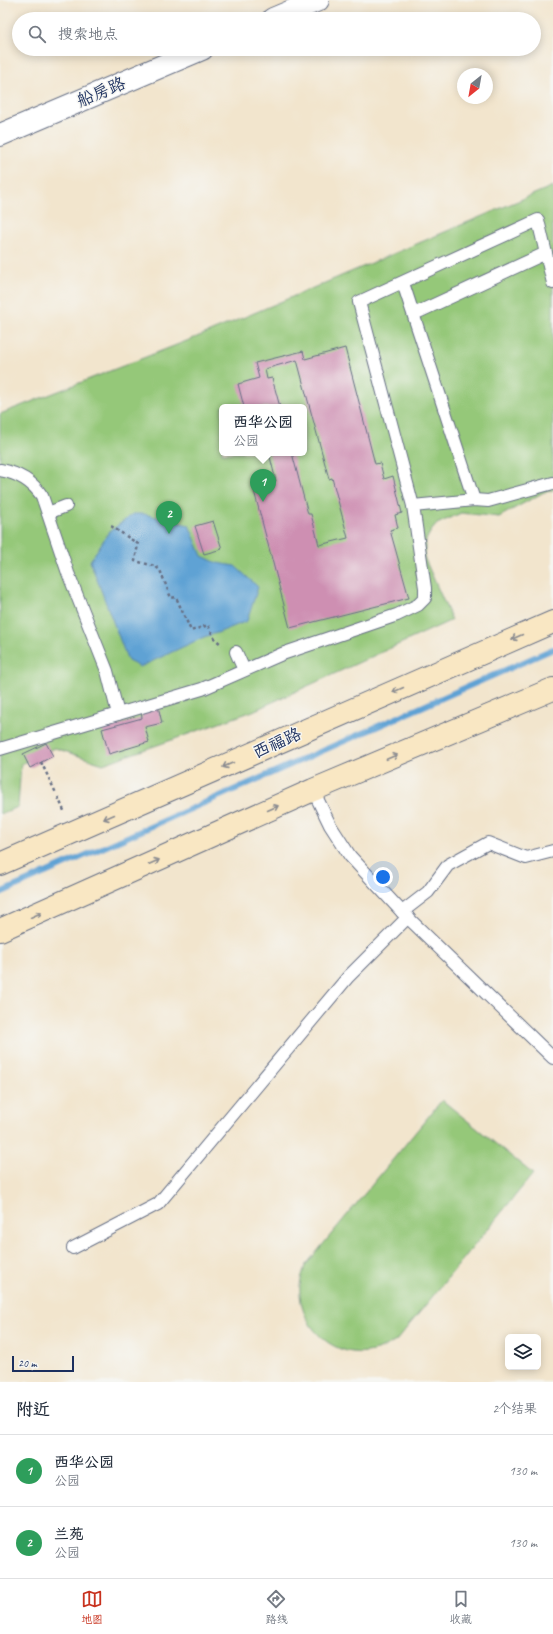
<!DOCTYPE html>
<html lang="zh">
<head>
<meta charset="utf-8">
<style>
	:root { --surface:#fff; --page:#f6f6f7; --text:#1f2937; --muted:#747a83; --line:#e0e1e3; --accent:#c8321e }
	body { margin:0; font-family:Caveat,"LXGW WenKai TC",sans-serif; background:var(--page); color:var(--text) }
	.controls { position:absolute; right:12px; bottom:12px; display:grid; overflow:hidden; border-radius:6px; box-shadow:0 2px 10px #0003 }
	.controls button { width:36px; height:36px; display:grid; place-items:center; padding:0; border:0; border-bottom:1px solid var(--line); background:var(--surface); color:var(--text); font:20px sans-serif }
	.compass { position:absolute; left:457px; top:68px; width:36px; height:36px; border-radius:50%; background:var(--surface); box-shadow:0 2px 10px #0003; rotate:211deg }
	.scale { position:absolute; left:12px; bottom:10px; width:62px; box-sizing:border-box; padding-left:4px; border:2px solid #1b2f5e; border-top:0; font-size:11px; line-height:14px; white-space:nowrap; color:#1b2f5e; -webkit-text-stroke:3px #f6f6f2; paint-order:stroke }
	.you { position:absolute; left:383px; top:877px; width:14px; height:14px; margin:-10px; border:3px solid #fff; border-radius:50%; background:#1a73e8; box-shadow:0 0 0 6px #1a73e833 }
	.badge { display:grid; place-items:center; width:26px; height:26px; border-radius:50%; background:var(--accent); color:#fff; font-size:13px; font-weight:700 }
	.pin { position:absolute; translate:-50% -33px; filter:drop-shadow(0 1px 2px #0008) }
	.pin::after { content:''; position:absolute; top:21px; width:14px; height:12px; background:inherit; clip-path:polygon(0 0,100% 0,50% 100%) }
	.popup { position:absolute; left:219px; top:404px; width:88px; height:52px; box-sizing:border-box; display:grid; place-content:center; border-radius:6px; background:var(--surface); filter:drop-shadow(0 1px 3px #0005); font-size:13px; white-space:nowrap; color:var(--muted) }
	.popup b { font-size:15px; color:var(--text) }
	.popup::after { content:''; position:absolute; left:50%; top:100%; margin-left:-8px; border:8px solid transparent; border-top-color:var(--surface) }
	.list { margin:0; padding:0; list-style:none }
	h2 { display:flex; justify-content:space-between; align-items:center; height:52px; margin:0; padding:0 16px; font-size:17px }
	h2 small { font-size:13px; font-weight:400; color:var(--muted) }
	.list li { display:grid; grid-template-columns:26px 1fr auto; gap:12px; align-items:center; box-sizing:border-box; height:72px; padding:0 16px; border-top:1px solid var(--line) }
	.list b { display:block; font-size:15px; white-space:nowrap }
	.list p { margin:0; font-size:13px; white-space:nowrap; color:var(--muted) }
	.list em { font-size:13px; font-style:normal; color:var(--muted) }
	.icon { flex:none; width:22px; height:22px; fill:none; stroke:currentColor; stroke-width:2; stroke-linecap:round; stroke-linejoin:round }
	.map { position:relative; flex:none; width:553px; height:1382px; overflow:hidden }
	.search { position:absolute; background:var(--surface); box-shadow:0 2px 10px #0003; left:12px; right:12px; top:12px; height:44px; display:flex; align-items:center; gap:10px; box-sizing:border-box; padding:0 14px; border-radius:22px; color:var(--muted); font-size:15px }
	.sheet { height:196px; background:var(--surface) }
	nav { display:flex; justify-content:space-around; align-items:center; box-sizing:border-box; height:56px; border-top:1px solid var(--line); background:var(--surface); font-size:11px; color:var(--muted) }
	nav a { display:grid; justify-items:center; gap:2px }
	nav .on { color:var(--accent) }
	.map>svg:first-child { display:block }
	.green { fill:#95c879; stroke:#587c6c; fill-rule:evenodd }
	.water { fill:#5fa2d4; stroke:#3d6899 }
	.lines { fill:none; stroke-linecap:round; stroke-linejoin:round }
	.stream { stroke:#5fa2d4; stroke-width:6 }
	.building { fill:#ce8fb2 }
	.lane-casing { stroke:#666f85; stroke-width:14 }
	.street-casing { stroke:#666f85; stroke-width:24 }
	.secondary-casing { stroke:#666f85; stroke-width:24 }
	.path { stroke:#666f85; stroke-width:2.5; stroke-dasharray:3 3; stroke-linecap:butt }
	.lane { stroke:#fff; stroke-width:12 }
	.street { stroke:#fff; stroke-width:22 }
	.secondary { stroke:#f9e7c3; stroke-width:22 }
	.oneway { stroke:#8a8b90 }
	.labels { text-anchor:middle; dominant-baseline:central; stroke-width:3; stroke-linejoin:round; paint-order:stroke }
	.street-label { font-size:17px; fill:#1b2f5e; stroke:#f6f6f2 }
</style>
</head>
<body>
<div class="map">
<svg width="553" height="1382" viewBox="0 0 553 1382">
	<rect width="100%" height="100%" fill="#f6f6f2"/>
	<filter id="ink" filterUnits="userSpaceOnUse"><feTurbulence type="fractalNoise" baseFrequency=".025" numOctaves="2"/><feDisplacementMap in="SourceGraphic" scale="8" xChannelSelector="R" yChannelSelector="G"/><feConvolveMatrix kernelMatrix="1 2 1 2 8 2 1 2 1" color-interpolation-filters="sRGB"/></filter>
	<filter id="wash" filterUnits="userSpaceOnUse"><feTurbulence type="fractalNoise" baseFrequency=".012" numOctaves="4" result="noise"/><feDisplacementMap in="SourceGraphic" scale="16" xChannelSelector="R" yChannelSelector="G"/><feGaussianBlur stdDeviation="0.9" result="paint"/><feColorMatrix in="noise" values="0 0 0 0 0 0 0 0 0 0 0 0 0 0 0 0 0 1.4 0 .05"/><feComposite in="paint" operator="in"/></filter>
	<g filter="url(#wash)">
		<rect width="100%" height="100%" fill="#f2e5cd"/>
		<g class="green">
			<path d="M553 186V491L544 492 499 517 461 513 437 524 431 531 426 540 424 557 452 620 253 711 169 741 103 764 55 748 21 764 18 807 0 814V414L207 333ZM222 407H304V453H222Z"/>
			<path d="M442 1100 533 1174 396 1341C389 1345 382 1349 373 1351 337 1360 302 1330 300 1294 299 1284 302 1275 305 1266Z"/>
		</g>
		<path class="water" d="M133 514H144L189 525 202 556 217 563 235 566 258 587 247 621 220 632 204 637 140 667 128 661 90 561 109 532Z"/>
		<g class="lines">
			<path class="stream" d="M0 893 553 649"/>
		</g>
		<g id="blocks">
			<g class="building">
				<path d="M345 348 375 464 380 463 384 479 393 476 402 513 395 515 398 528 390 530 409 598 290 628 253 487 276 481 269 453H292L308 514H311L319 545 348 538 332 478 329 479 297 360 265 369 267 379 272 378 280 407H244L238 384 259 378 255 363 303 351 305 359Z"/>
				<path d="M213 521 222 549 204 554 195 526Z"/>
				<path d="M158 706 162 723 145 727 149 742 109 754 102 729 142 718 141 711Z"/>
				<path d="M46 743 53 756 30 768 23 754Z"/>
			</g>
		</g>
	</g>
	<g filter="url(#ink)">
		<use href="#blocks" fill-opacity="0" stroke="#666f85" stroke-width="1"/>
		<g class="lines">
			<defs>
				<g id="lane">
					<path d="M403 283 474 500"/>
					<path d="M414 314 546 253"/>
					<path d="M0 470C18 473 32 481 42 496L68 573 107 671 118 714 0 749"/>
					<path d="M413 506 359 302 538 220 553 283"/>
					<path d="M48 513 66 506"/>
					<path d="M236 652 244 670"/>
					<path d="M118 714 202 689 282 654 397 615 418 605 425 598V588L413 506 474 500 488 501 553 483"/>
					<path d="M313 790 330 825 350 856 402 912 553 1058"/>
					<path d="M402 912 428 892 448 865 488 843 526 858 553 851"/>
					<path d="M73 1248 158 1204 348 977 408 917"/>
				</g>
				<g id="street">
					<path d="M273 19 318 0"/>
					<path d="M0 135 202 49"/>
				</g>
				<g id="secondary">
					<path d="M0 864 553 622"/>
					<path d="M0 930 313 790 553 689"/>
				</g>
			</defs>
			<use href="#lane" class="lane-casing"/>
			<use href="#street" class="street-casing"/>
			<use href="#secondary" class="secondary-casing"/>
			<g class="path">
				<path d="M111 526 138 544 135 561 155 566 160 570 171 598 176 597 191 631 208 625 214 638 222 645"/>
				<path d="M41 762 56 793"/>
				<path d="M58 797 65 813"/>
			</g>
			<use href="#lane" class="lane"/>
			<use href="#street" class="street"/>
			<use href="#secondary" class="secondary"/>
		</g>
		<defs><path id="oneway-shaft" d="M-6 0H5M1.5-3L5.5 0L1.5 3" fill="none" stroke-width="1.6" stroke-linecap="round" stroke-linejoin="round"/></defs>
		<g class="oneway">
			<use href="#oneway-shaft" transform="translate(517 637) rotate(156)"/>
			<use href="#oneway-shaft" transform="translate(398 690) rotate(156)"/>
			<use href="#oneway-shaft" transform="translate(392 757) rotate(-23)"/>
			<use href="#oneway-shaft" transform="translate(228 765) rotate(156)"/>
			<use href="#oneway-shaft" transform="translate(273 808) rotate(-24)"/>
			<use href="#oneway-shaft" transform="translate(109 817) rotate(156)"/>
			<use href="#oneway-shaft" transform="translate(154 862) rotate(-24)"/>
			<use href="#oneway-shaft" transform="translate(36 915) rotate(-24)"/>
		</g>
	</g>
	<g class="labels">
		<g class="street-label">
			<text transform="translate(101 92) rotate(-23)">船房路</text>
			<text transform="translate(277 743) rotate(-24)">西福路</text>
		</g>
	</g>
</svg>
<div class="controls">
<button><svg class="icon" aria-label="layers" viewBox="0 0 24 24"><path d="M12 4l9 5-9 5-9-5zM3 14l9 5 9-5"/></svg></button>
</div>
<svg class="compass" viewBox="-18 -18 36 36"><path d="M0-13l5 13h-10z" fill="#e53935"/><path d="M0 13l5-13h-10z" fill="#747a83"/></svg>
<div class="scale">20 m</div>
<div class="you"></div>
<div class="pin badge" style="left:263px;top:502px;background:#2e9e5b">1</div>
<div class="popup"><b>西华公园</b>公园</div>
<div class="pin badge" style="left:169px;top:534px;background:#2e9e5b">2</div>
<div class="search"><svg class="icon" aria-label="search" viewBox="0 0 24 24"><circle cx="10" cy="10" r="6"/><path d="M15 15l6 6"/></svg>搜索地点</div>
</div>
<section class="sheet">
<h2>附近<small>2个结果</small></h2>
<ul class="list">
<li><span class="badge" style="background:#2e9e5b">1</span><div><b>西华公园</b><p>公园</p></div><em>130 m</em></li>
<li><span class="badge" style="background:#2e9e5b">2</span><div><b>兰苑</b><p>公园</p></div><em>130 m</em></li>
</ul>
</section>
<nav>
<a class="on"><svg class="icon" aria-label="map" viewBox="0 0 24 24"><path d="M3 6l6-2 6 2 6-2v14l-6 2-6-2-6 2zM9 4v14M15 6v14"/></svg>地图</a>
<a><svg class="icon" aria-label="directions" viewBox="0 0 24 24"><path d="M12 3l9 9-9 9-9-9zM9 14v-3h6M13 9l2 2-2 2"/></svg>路线</a>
<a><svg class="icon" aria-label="saved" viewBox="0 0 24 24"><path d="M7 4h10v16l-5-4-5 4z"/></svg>收藏</a>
</nav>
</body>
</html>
